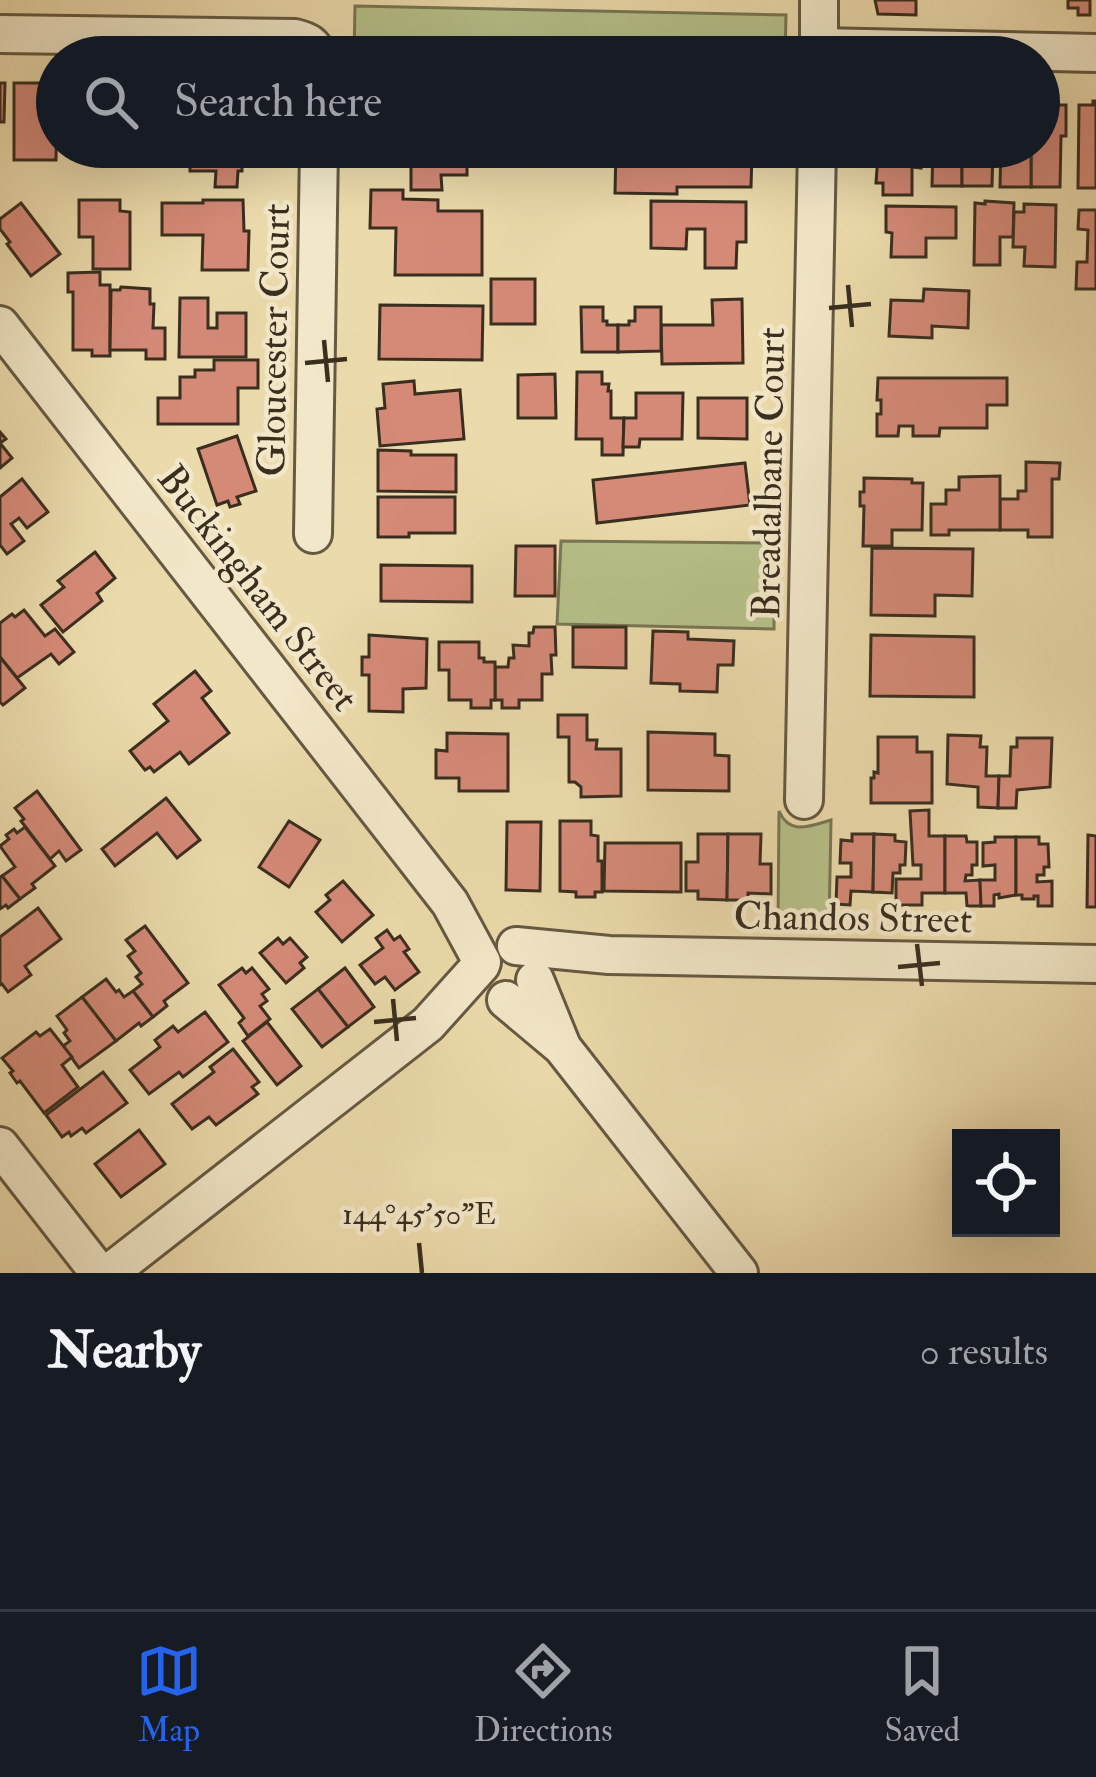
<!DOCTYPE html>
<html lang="en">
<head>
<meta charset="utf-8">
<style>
	:root { --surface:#171b24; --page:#20242c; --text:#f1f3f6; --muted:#9ea1a6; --line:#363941; --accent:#2563eb }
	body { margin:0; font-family:"IM FELL Double Pica",serif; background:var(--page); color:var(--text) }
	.controls { position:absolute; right:36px; bottom:36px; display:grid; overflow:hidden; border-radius:0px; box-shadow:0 12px 48px #0002 }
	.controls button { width:108px; height:108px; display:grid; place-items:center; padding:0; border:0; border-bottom:3px solid var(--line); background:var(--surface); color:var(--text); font:60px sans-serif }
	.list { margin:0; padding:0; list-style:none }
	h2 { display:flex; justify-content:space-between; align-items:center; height:156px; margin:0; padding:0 48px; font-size:51px }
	h2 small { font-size:39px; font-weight:400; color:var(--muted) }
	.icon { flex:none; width:66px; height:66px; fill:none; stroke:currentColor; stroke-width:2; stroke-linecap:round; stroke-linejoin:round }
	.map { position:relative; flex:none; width:1096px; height:1273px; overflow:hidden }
	.search { position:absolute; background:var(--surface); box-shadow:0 12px 48px #0002; left:36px; right:36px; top:36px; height:132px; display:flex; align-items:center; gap:30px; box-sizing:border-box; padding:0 42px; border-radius:66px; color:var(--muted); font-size:45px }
	.sheet { height:336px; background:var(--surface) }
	nav { display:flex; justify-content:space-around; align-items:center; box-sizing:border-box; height:168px; border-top:3px solid var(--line); background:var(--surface); font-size:33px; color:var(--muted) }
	nav a { display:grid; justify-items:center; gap:6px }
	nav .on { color:var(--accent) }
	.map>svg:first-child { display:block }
	.green { fill:#b7c089; stroke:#787754; stroke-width:3 }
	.building { fill:#d58a78; stroke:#3a2e1f; stroke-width:3 }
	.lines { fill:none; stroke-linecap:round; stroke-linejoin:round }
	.minor-casing { stroke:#665942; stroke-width:42 }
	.minor { stroke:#f2e7c8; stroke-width:36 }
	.ticks { fill:none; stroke:#3a2e1f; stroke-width:4.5 }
	.labels { text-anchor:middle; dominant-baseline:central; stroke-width:9; stroke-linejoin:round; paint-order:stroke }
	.street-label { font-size:39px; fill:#3a2e1f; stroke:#f2e7c8 }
	.ticks-label { font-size:30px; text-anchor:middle; fill:#3a2e1f; stroke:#f2e7c8; stroke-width:9; stroke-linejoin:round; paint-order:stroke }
</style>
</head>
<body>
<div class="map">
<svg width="1096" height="1273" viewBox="0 0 1096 1273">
	<rect width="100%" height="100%" fill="#ebdaab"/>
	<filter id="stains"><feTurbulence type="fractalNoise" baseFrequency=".00167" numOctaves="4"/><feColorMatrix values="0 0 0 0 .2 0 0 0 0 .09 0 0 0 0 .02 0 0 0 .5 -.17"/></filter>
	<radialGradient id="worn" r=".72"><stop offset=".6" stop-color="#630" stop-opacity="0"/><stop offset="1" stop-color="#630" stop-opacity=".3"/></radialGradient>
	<g class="green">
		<path d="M355 6 786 15 785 57H354Z"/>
		<path d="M561 541 775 543 774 629 557 624Z"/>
		<path d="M779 811C790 836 810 826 831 820L829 926 778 924Z"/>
	</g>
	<g class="building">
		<path d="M875 0H916V15L878 14Z"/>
		<path d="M1068 0H1090V15H1078V8H1068Z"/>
		<path d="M0 83H5L4 122H0Z"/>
		<path d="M14 83H57L56 160H14Z"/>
		<path d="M1041 90H1054V105H1066V136H1061L1060 187H1031V147H1039Z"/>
		<path d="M1093 101H1096V188H1078L1079 105H1093Z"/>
		<rect x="84" y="147" width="59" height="7"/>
		<path d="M190 147H242V171H238L237 187H215L216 171H190Z"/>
		<path d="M411 147H467V175H441L442 190H411Z"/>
		<path d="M616 147 675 148V153H699V147H732V153H752L751 187H677V194L615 193Z"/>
		<path d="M884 147H927V161H921V168L912 167V195H883V183H876L878 155H884Z"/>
		<path d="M933 147H962V186H932Z"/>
		<path d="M962 147H993L992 186H962Z"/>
		<path d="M1001 147H1031V187H1000Z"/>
		<path d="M371 190H403V199L438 200V211H482V275H395L396 228H370Z"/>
		<path d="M79 200H120V211L130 212V269H93V237H79Z"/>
		<path d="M203 200H243L244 231H249L248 270H202L203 235H162V203H203Z"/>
		<path d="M651 201 746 202V242H737L736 268H705V229H687L686 249 651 248Z"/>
		<path d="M985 201 1014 203 1013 237H1000V265H974L975 203 985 204Z"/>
		<path d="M21 203 60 254 31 276 7 244 10 242 0 229V219Z"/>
		<path d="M1024 204 1056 205 1055 267 1024 266 1025 247H1013L1014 212H1024Z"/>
		<path d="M886 206 956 207V238H926V257H891L892 233 886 232Z"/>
		<path d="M1079 210H1096V289H1076L1077 262H1087L1088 230 1078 229Z"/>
		<path d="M100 272V285H110V356H92V350H73V292H68V273Z"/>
		<rect x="491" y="279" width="44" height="45"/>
		<path d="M121 287 150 289V304H154L153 328H165V359H146V350H110L111 290H120Z"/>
		<path d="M924 289 969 291 968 328 932 326V338L889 336 891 300 923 301Z"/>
		<path d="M180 298H208V328H217V313H246V357H179Z"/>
		<path d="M742 299 743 363 662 364 661 325H713L712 300Z"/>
		<path d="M380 305 483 306 482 360 379 359Z"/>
		<path d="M581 307H603V321H607V325H618V352H582Z"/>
		<path d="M635 307H661V351L618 352V325H629V321H635Z"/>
		<path d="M214 360H258V388H238V424H158V398H180V377H195V370H214Z"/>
		<path d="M577 372H602V384H609L608 391H611V418H624L623 455H602V439H576Z"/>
		<path d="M555 374 556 418H518V375Z"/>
		<path d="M878 378H1007V405H987V428H940L939 436H913V426H899L898 436H877V414H881V400H877Z"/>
		<path d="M414 381 415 394 460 390 464 439 380 446 377 409 385 408 383 384Z"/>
		<path d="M636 393H683L682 439H640L639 447H623L624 418H636Z"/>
		<path d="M698 398H747V439L698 438Z"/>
		<path d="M0 432 6 439 0 443 12 458 0 468Z"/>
		<path d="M237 436 256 491 237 497 240 504 230 507 228 501 217 505 198 449Z"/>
		<path d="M378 450 411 451V455H456V492L378 491Z"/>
		<path d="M1026 462 1060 463 1059 479H1052V537H1028V530H1000V499H1018V491H1026Z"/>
		<path d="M745 463 750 505 597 523 593 480Z"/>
		<path d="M1000 476V530H949V535H931V504H946V490H959V477Z"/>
		<path d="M864 478 912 479V483H923L922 530H892V546H863L864 506H860V492H864Z"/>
		<path d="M22 479 48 512 27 528 19 518 11 524 24 541 7 554 0 545V497Z"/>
		<path d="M378 497H455V533H409V537H378Z"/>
		<path d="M516 546H555V596H515Z"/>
		<path d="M872 548 973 549 972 596 935 595V616L871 615Z"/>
		<path d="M95 552 115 578 97 593 102 601 63 632 41 605 64 587 58 581Z"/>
		<path d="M381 565 472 566V602L381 601Z"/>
		<path d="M24 610 45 636 55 629 74 652 59 664 51 654 17 678 0 657V623L12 614 15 617Z"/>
		<path d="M534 627H555L556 655H551L552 674H542V700H519V708H502V700H495V667H508L509 658H514L513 645 529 646V633H533Z"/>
		<path d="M573 627H626V668L573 667Z"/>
		<path d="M653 631 688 632V639L734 641 733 665H718L717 692 680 691V684L651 683Z"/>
		<path d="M369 635 427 639 426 688 403 689V712L369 711V675H362V657H369Z"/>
		<path d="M871 635 974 637V697L870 696Z"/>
		<path d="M439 642H479V658H484V662H495V700H491V708H471V700H449V670H439Z"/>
		<path d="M0 657 25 688 3 705 0 702Z"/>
		<path d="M195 671 211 691 202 698 229 733 189 764 180 752 154 772 150 767 145 770 130 751 168 721 154 704Z"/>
		<path d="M558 715H587V740H597L596 749H621V796L581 797V787L575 782H569V737H558Z"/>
		<path d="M648 732 715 734V755L729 756V791L648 790Z"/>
		<path d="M447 733 508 734V791H459V778H436V750L447 751Z"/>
		<path d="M948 735 981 736 980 747H987L986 776H999L998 808 978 807V787L947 784Z"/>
		<path d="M878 737H917V752H932V803H871V778H874V772L878 773Z"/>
		<path d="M1017 738H1052L1050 787 1017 790 1016 808H998L999 776H1010L1011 747H1017Z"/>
		<path d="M37 791 81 850 66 861 59 851 50 859 21 821 24 819 15 808Z"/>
		<path d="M166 798 200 840 177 858 157 833 115 866 102 849Z"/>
		<path d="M929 810V836H945V893H922V905H896V879H921V865H913L910 811Z"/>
		<path d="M289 821 320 840 289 887 259 867Z"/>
		<path d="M560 821H591V835L598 836V861H602V892H595V897H576V892L560 891Z"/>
		<path d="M507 822H541L540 891 506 890Z"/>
		<path d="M25 827 55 866 32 884 35 888 20 899 2 876 15 867 0 846 9 839 6 835 14 829 17 833Z"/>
		<path d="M698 834H728L727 900 698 899V891H686V862H698Z"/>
		<path d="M728 834H761L760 864H771V894L748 893V900H727Z"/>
		<path d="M852 834H874L873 892 851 891 850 905 836 904 837 877H851V863H840L841 840 852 841Z"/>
		<path d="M874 834 895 835V841L906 842 905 865H900V873H893L892 893 873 892Z"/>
		<path d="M1088 835 1096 836V907H1087Z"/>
		<path d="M945 836H966L967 842H977V865H972V875H966L965 881 980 880 981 906H967L966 893H945Z"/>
		<path d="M995 837H1016V895L999 898V894L994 895V906H981L980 880H995V865L983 866V843L995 842Z"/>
		<path d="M1016 837H1039V844H1048L1049 867H1044V875H1037V882L1052 881V906H1038V896H1034V899H1022V895H1016Z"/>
		<path d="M605 843H681V892L604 891Z"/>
		<path d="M2 876 20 899 8 908 6 905 0 909V878Z"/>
		<path d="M343 881 373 915 342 942 316 912 330 900 326 895Z"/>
		<path d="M38 908 61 939 25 966 31 975 8 992 2 984 0 985V937Z"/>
		<path d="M145 926 188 983 164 1001 167 1006 153 1017 133 991 142 984 136 977 141 973 128 956 135 951 126 940Z"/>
		<path d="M387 930 394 940 400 936 409 949 404 952 419 972 395 990 385 977 375 984 360 965 383 948 376 938Z"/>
		<path d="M278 938 283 944 290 938 307 957 300 963 304 968 286 983 260 953Z"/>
		<path d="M242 968 246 973 252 968 269 989 262 994 267 1001 260 1006 270 1019 248 1036 239 1023 244 1018 219 985Z"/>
		<path d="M345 968 374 1007 348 1027 318 989Z"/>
		<path d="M106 979 116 992 119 990 124 997 133 991 153 1017 141 1026 139 1023 116 1041 82 997Z"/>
		<path d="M318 989 348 1027 322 1047 292 1009Z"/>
		<path d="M82 997 116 1041 79 1068 63 1046 70 1041 64 1033 67 1030 57 1016Z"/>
		<path d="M205 1012 228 1042 183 1077 179 1072 149 1094 130 1070 160 1047 155 1040 173 1026 178 1032Z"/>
		<path d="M267 1022 301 1066 277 1085 243 1041Z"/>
		<path d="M50 1029 72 1057 62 1065 78 1087 44 1113 20 1081 17 1083 10 1073 13 1071 2 1058 36 1032 40 1036Z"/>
		<path d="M233 1049 259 1082 252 1087 258 1094 216 1125 209 1117 192 1129 172 1104 214 1072 210 1067Z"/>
		<path d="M103 1072 127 1103 86 1133 82 1128 71 1136 69 1132 62 1137 46 1115Z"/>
		<path d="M139 1130 165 1164 121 1197 95 1164Z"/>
	</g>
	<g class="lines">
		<defs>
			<g id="minor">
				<path d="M0 34 295 38C307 41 314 44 318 57"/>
				<path d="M819 47 1096 53"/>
				<path d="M819 57V0"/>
				<path d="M0 325 450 903 482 962"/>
				<path d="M313 534 319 147"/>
				<path d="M804 800 817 147"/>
				<path d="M516 946 609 955 1096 964"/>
				<path d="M535 980 561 1044"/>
				<path d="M506 1000 562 1047 739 1273"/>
				<path d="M0 1146 99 1273"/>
				<path d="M109 1273 428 1024 481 965"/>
			</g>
		</defs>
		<use href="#minor" class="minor-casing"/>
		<use href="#minor" class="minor"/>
	</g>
	<path class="ticks" d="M848 285 852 327M829 308 871 304M324 340 328 382M305 363 347 359M917 944 922 986M898 967 940 963M393 999 397 1041M374 1022 416 1018M419 1243 422 1273"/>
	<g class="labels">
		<g class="street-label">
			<text transform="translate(274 340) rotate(-89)">Gloucester Court</text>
			<text transform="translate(769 473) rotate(-89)">Breadalbane Court</text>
			<text transform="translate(258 588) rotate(52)">Buckingham Street</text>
			<text transform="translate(853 918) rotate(1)">Chandos Street</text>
		</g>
	</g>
	<g class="ticks-label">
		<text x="419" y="1224">144°45'50"E</text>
	</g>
	<rect width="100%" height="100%" filter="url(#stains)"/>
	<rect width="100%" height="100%" fill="url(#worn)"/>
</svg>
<div class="controls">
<button><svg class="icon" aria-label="locate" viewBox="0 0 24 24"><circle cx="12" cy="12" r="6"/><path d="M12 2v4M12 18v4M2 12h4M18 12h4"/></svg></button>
</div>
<div class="search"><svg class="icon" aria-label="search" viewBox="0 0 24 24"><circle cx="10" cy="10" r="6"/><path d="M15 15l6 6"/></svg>Search here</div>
</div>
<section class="sheet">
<h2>Nearby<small>0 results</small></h2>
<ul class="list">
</ul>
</section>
<nav>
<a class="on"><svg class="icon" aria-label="map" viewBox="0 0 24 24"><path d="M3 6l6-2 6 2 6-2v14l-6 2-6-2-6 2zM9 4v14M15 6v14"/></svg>Map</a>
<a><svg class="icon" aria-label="directions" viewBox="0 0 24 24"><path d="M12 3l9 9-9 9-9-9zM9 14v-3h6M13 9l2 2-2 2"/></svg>Directions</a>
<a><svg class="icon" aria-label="saved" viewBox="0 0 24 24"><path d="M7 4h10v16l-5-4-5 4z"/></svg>Saved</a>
</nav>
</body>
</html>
